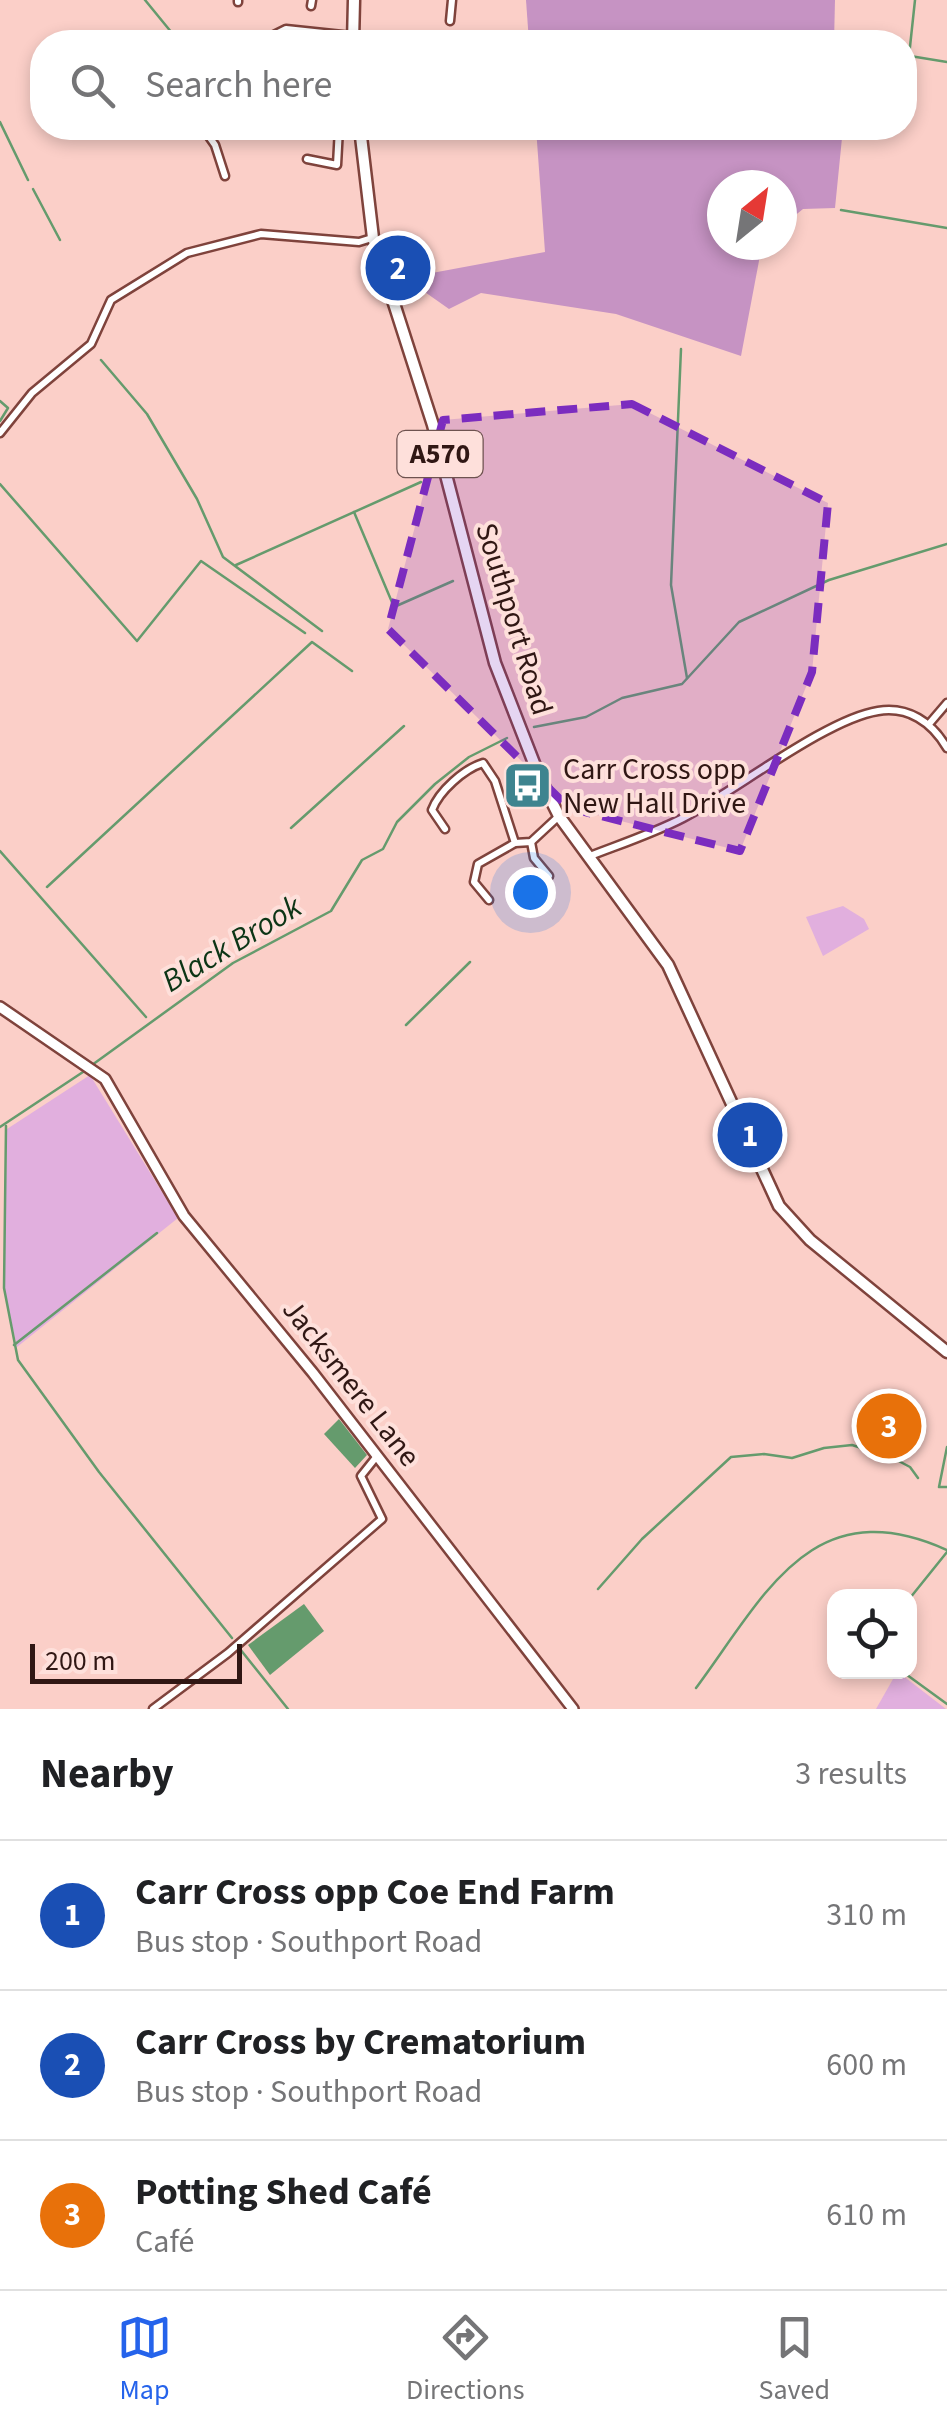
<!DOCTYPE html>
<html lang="en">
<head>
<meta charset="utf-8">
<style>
	:root { --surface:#fff; --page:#f2f2f2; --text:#202124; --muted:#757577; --line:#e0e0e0; --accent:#2563eb }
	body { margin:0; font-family:"Source Sans 3",sans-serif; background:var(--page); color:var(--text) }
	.controls { position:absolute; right:30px; bottom:30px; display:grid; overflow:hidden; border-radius:20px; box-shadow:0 5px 15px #0003 }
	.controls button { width:90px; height:90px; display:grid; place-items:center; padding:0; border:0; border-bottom:2px solid var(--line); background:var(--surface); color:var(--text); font:50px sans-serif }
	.compass { position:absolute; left:707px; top:170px; width:90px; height:90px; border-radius:50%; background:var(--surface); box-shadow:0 5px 15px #0003; rotate:30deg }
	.scale { position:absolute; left:30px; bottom:25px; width:212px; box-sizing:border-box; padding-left:10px; border:5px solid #301714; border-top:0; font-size:28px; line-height:35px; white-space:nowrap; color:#301714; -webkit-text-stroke:8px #fee0db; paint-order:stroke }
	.you { position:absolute; left:530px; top:892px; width:35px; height:35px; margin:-25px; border:8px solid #fff; border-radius:50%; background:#1a73e8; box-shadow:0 0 0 15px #1a73e833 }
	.badge { display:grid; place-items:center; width:65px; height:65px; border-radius:50%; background:var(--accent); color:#fff; font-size:32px; font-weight:700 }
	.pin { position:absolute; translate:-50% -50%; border:5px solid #fff; box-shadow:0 2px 10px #0006 }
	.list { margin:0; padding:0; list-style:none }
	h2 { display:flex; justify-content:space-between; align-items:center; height:130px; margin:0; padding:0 40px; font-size:42px }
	h2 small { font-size:32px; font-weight:400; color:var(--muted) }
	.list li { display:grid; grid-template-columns:65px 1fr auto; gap:30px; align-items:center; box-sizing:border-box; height:150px; padding:0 40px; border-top:2px solid var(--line) }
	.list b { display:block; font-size:38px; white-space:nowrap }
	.list p { margin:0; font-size:32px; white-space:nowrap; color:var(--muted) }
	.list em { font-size:32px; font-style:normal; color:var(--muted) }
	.icon { flex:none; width:55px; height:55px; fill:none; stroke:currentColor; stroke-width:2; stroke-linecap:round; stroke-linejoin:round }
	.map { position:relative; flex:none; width:947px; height:1709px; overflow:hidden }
	.search { position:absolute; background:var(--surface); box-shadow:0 5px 15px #0003; left:30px; right:30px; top:30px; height:110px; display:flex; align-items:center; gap:25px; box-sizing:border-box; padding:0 35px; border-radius:40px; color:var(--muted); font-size:38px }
	.sheet { height:580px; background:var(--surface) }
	nav { display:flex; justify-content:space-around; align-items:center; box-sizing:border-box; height:140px; border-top:2px solid var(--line); background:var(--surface); font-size:28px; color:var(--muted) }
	nav a { display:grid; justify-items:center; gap:5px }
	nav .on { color:var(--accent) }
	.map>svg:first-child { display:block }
	.green { fill:#e1afde }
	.forest { fill:#c693c3 }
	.water { fill:#659b6d }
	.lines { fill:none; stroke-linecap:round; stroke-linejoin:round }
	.stream { stroke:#659b6d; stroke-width:2.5 }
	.minor-casing { stroke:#7f433c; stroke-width:11 }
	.major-casing { stroke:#7f433c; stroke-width:14 }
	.highway-casing { stroke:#7f433c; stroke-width:15 }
	.minor { stroke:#fff; stroke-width:6 }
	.major { stroke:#fff; stroke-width:9 }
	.highway { stroke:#fff; stroke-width:10 }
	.marked { fill:#7b2cbf; fill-opacity:0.2; stroke:#7b2cbf; stroke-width:8; stroke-dasharray:20 12; stroke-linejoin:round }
	.labels { text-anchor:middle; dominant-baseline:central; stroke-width:8; stroke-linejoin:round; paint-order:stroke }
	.shield { fill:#fee0db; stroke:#6e5350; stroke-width:2.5 }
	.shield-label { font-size:28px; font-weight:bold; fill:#301714 }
	.street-label { font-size:30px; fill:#301714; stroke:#fee0db }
	.poi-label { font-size:30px; fill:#301714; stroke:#fee0db; text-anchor:start }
	.water-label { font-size:32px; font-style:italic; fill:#0c3516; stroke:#fee0db }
</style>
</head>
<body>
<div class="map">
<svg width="947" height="1709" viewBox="0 0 947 1709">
	<rect width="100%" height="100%" fill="#fbcfc8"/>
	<g class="green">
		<path d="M843 906 864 919 869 929 823 956 806 917Z"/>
		<path d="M90 1075 178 1218 17 1347 4 1288 7 1129Z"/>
		<path d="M897 1672H898L946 1709H876Z"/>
	</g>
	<g class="forest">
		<path d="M526 0H835L834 42H529Z"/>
		<path d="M536 128H843L835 208 803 209 782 226V185H722V245H762L741 356 616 314 481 293 449 309 405 278 545 252Z"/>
	</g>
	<g class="water">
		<path d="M339 1419 367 1455 355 1468 324 1434Z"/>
		<path d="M304 1604 324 1631 270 1675 248 1645Z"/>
	</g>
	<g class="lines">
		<g class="stream">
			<path d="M145 0 172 33"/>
			<path d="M904 55 947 62"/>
			<path d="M909 56 915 0"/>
			<path d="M0 122 28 180"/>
			<path d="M33 189 60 240"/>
			<path d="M841 210 947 228"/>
			<path d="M681 349 671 585 687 678"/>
			<path d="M101 360 147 414 197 499 223 557 322 631"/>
			<path d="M0 401 8 408 0 421"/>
			<path d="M0 484 137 641 201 561 305 633"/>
			<path d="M354 512 394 607 453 581"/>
			<path d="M236 565 421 482"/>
			<path d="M534 727 586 717 622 698 682 684 739 622 829 580 947 544"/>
			<path d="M291 828 404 726"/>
			<path d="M0 851 146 1017"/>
			<path d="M47 887 312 642 352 671"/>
			<path d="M406 1025 470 962"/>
			<path d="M92 1065 233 963 331 911 362 860 383 849 397 822 435 784 469 757 507 738"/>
			<path d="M6 1126 4 1288 18 1360 99 1472 232 1638"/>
			<path d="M0 1127 86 1070"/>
			<path d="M14 1345 157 1233"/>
			<path d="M947 1447 939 1487H947"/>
			<path d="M598 1589 642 1539 731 1457 764 1454 792 1458 824 1448 852 1445 893 1458 910 1467 918 1478"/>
			<path d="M910 1598 947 1552"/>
			<path d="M240 1649 288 1709"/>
			<path d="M903 1672 947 1704"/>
			<path d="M696 1688C765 1595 812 1489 947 1550"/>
		</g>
		<defs>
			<g id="minor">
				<path d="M238 0V2"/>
				<path d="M311 6 312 0"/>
				<path d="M450 21 452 0"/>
				<path d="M260 42 286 29 352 36"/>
				<path d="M203 128 215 145 225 176"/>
				<path d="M307 159 337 165 339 128"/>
				<path d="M0 433 32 393 91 344 111 300 187 253 261 234 359 242 372 238"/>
				<path d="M929 724 947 703"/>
				<path d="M445 829 432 810C439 791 464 769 483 763L495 781 515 843"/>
				<path d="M531 842 534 858 549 876"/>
				<path d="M590 856C621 844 654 833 683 818 734 792 826 719 878 711 908 706 932 722 947 748"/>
				<path d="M489 900 474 882 478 864 515 843 531 842 559 816"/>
				<path d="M153 1709 228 1653 382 1519 361 1476 377 1456"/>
			</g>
			<path id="major" d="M0 1007 105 1079 184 1216 313 1373 573 1709"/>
			<g id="highway">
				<path d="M353 42 354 0"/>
				<path d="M360 128 373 238 433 425 495 663 539 776 559 816 668 965 779 1206 810 1240 947 1352"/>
			</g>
		</defs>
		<use href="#minor" class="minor-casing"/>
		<use href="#major" class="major-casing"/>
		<use href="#highway" class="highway-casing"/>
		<use href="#minor" class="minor"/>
		<use href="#major" class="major"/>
		<use href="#highway" class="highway"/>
	</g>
	<path class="marked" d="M632 404 828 503 812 672 740 851 569 808 388 629 443 420Z"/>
	<defs>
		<symbol id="bus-square" viewBox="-11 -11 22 22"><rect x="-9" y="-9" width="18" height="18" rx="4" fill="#3e848f" stroke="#fee0db"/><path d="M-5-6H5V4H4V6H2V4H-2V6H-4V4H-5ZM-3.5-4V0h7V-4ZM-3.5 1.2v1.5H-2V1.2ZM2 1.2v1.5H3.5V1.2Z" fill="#fff"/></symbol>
	</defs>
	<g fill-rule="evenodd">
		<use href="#bus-square" x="500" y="758" width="55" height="55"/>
	</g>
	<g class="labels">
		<rect class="shield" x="397.5" y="431" width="85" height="46" rx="8"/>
		<g class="shield-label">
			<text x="440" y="454">A570</text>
		</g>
		<g class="street-label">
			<text transform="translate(514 619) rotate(73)">Southport Road</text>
			<text transform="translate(351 1383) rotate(52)">Jacksmere Lane</text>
		</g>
		<g class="poi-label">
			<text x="563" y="769">Carr Cross opp<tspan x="563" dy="34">New Hall Drive</tspan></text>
		</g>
		<g class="water-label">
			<text transform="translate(232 944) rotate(-31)">Black Brook</text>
		</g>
	</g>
</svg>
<div class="controls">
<button><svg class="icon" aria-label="locate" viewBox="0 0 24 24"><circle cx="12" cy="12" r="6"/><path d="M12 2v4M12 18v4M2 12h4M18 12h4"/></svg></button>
</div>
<svg class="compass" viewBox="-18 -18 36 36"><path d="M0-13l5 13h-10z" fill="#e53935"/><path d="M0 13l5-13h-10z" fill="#757577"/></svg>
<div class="scale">200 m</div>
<div class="you"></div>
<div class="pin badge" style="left:750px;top:1135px;background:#1a4fb4">1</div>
<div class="pin badge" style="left:398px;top:268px;background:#1a4fb4">2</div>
<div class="pin badge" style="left:889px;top:1426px;background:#e8710a">3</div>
<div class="search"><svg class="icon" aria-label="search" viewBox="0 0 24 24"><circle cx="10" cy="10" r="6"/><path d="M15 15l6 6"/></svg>Search here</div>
</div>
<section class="sheet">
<h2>Nearby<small>3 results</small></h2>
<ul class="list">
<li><span class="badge" style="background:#1a4fb4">1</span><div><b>Carr Cross opp Coe End Farm</b><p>Bus stop · Southport Road</p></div><em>310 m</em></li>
<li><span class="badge" style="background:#1a4fb4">2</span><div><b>Carr Cross by Crematorium</b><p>Bus stop · Southport Road</p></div><em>600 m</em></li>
<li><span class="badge" style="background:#e8710a">3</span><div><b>Potting Shed Café</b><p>Café</p></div><em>610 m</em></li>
</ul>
</section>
<nav>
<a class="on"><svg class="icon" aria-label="map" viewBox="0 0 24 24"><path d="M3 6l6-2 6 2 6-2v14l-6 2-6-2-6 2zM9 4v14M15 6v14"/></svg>Map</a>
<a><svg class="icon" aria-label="directions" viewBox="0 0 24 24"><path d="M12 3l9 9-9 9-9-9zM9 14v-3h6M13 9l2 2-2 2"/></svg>Directions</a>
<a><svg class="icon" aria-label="saved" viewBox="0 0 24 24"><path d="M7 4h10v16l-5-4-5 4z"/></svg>Saved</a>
</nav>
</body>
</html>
